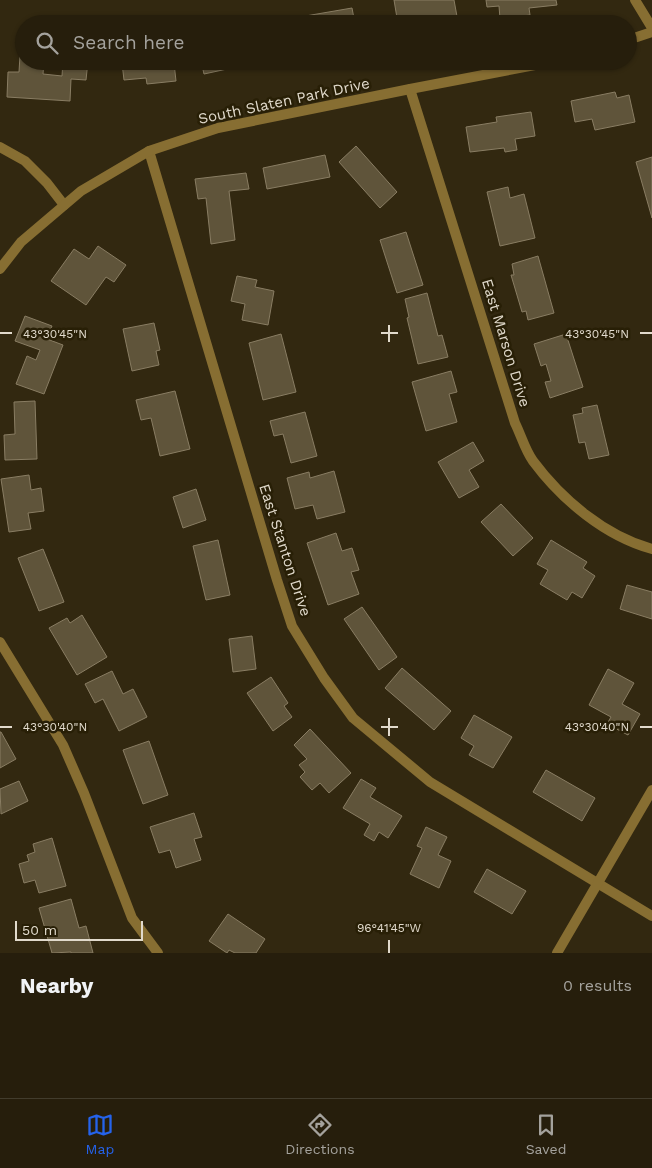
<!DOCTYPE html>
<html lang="en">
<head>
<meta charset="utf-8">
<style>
	:root { --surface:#261e0c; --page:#322b1a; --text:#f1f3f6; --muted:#a4a29d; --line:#423c2d; --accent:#2563eb }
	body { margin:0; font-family:"Work Sans",sans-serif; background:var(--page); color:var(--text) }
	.scale { position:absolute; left:15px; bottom:12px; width:128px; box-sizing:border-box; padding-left:5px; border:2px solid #e1dacc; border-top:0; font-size:14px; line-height:18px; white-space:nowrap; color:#e1dacc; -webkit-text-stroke:4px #281f06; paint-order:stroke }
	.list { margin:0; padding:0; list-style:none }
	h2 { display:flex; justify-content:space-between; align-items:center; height:65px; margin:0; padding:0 20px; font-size:21px }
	h2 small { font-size:16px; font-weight:400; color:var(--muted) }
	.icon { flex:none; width:28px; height:28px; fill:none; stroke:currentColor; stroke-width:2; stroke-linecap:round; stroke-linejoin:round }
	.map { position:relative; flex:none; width:652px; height:953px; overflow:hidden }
	.search { position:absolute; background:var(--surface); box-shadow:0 1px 4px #0004; left:15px; right:15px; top:15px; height:55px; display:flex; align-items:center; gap:12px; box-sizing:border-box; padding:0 18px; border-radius:28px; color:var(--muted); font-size:19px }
	.sheet { height:145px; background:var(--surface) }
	nav { display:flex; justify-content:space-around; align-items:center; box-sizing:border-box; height:70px; border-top:1px solid var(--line); background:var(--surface); font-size:14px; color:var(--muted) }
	nav a { display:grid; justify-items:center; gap:2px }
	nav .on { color:var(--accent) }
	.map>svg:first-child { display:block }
	.building { fill:#5f543a; stroke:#897d63 }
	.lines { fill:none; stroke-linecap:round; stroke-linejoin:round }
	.street { stroke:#876e32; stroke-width:10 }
	.ticks { fill:none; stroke:#e1dacc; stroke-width:2 }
	.labels { text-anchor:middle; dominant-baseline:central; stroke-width:5; stroke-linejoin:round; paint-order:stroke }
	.street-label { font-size:15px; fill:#e1dacc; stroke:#281f06 }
	.ticks-label { font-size:12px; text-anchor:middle; fill:#e1dacc; stroke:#281f06; stroke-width:5; stroke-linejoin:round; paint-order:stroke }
</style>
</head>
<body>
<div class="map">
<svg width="652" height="953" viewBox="0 0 652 953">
	<rect width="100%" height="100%" fill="#322810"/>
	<g class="building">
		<path d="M394 0H454L458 22 443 24V20L427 22V24H398Z"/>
		<path d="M486 0H556L557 5 529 8 530 15 500 19 499 6 487 7Z"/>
		<path d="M352 8 355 24H289L288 19Z"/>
		<path d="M20 55H24V61H44L43 74 62 76 63 61H88L86 80 71 79 70 101 7 97 8 72H19Z"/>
		<path d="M132 61H184V62L174 63 176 81 147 84 146 78 124 80 122 63Z"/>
		<path d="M201 61H264L204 74Z"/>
		<path d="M615 92 617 98 629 95 635 122 595 130 592 119 575 122 571 101Z"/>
		<path d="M531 112 535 136 515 139 517 150 505 152 504 148 470 152 466 127 497 122 496 117Z"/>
		<path d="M356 146 397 192 380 208 339 162Z"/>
		<path d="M325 155 330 177 267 189 263 168Z"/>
		<path d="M652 157V218L636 162Z"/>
		<path d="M246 173 249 189 229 191 235 240 211 244 206 198 198 199 195 179Z"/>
		<path d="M508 187 510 198 524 194 535 238 500 246 487 192Z"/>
		<path d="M406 232 423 285 397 293 380 240Z"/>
		<path d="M98 246 126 265 114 282 106 277 86 305 51 281 74 249 89 259Z"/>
		<path d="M538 256 554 313 528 320 526 311 522 312 511 275H514L512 264Z"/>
		<path d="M237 276 257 280 255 287 274 291 268 325 242 320 245 304 231 301Z"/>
		<path d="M427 293 438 336 442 335 448 357 418 364 407 318 409 317 405 299Z"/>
		<path d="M25 316 52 326 47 339 63 345 44 394 16 384 27 356 36 360 40 350 15 341Z"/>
		<path d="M154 323 160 350 156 351 159 365 132 371 123 329Z"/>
		<path d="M281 334 296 392 263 400 249 343Z"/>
		<path d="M566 334 583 387 550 398 545 382 551 381 546 364 541 366 534 344Z"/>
		<path d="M451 371 457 392 449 394 457 422 426 431 412 382Z"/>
		<path d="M175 391 190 449 160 456 151 418 141 420 136 400Z"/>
		<path d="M35 401 37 459 5 460 4 435 15 434 14 402Z"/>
		<path d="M597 405 609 455 589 459 585 442 579 443 573 415 583 413 582 408Z"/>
		<path d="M305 412 317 456 291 463 283 434 274 436 270 421Z"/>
		<path d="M473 442 484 461 469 470 479 487 459 498 438 462Z"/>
		<path d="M334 471 345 512 317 519 313 505 295 509 287 478 309 472 310 478Z"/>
		<path d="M29 475 31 490 41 488 44 511 28 513 31 529 9 532 1 479Z"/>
		<path d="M196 489 206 520 183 528 173 497Z"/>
		<path d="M501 504 533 538 513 556 481 522Z"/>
		<path d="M336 533 342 551 352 548 359 570 351 572 359 594 328 605 307 543Z"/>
		<path d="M218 540 230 595 206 600 193 546Z"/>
		<path d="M551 540 587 562 583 568 595 576 582 598 572 592 567 600 540 584 548 570 537 564Z"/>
		<path d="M43 549 64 602 39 611 18 558Z"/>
		<path d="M627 585 652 592V619L620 609Z"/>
		<path d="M362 607 397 657 379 670 344 619Z"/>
		<path d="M82 615 107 657 77 675 49 628 67 618 70 623Z"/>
		<path d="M252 636 256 669 233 672 229 639Z"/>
		<path d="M402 668 451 711 434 730 385 688Z"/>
		<path d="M608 669 634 683 622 704 640 714 628 735 607 724 611 717 589 705Z"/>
		<path d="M112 671 123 694 133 689 147 717 119 731 103 699 95 703 85 684Z"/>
		<path d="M271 677 288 703 284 706 292 717 273 731 247 693Z"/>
		<path d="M474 715 512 737 493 768 469 755 474 746 461 738Z"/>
		<path d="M310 729 351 773 329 793 320 783 312 790 300 777 305 772 299 765 307 759 294 745Z"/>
		<path d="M1 732 16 759 0 768V732Z"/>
		<path d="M149 741 168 795 143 804 123 750Z"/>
		<path d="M546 770 595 798 582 821 533 792Z"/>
		<path d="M361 779 376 788 370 797 402 816 388 838 379 832 374 841 364 835 370 824 343 808Z"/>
		<path d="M19 781 28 801 1 814 0 789Z"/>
		<path d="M194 813 202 837 194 839 201 860 176 868 170 850 159 853 150 827Z"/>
		<path d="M426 827 447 837 438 855 451 861 439 888 410 874 422 848 417 846Z"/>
		<path d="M52 838 66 886 39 893 35 880 24 883 19 864 29 861 27 855 35 852 33 844Z"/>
		<path d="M487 869 526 891 512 914 474 892Z"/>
		<path d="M71 899 79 928 86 926 93 953H71V952L52 953 39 908Z"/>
		<path d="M228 914 265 939 256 953H235L229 950 227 953 209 941Z"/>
	</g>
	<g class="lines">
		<g class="street">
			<path d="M635 0 652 28"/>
			<path d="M628 40 652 32"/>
			<path d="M410 89 515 423C521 435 525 450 533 461 562 500 605 536 652 549"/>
			<path d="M0 147 25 161 47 183 64 205"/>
			<path d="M149 151 277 580 292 626 324 678 353 718 430 782 652 916"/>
			<path d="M0 269 21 242 81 191 149 151 218 128 410 89 556 61"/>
			<path d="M0 642 63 745 84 793 132 918 158 953"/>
			<path d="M557 953 652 790"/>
		</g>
	</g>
	<path class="ticks" d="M389 325V342M0 333H12M381 333H398M640 333H652M389 718V736M0 727H12M381 727H398M640 727H652M389 940V953"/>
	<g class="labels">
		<g class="street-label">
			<text transform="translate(284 101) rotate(-12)">South Slaten Park Drive</text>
			<text transform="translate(506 343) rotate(73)">East Marson Drive</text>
			<text transform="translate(285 550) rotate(72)">East Stanton Drive</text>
		</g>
	</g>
	<g class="ticks-label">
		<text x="55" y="338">43°30'45"N</text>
		<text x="597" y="338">43°30'45"N</text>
		<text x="55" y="731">43°30'40"N</text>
		<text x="597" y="731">43°30'40"N</text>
		<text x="389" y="932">96°41'45"W</text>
	</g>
</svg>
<div class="scale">50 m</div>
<div class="search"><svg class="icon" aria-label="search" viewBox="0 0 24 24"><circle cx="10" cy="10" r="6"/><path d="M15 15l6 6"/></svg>Search here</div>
</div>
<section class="sheet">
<h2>Nearby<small>0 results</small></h2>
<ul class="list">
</ul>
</section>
<nav>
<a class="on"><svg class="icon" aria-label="map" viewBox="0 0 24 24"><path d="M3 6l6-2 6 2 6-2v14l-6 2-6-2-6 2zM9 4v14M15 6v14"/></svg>Map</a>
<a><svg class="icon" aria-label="directions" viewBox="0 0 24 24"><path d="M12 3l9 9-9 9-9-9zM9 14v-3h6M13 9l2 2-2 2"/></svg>Directions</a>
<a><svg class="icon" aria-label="saved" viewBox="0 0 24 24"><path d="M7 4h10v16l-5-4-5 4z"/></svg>Saved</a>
</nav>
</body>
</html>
